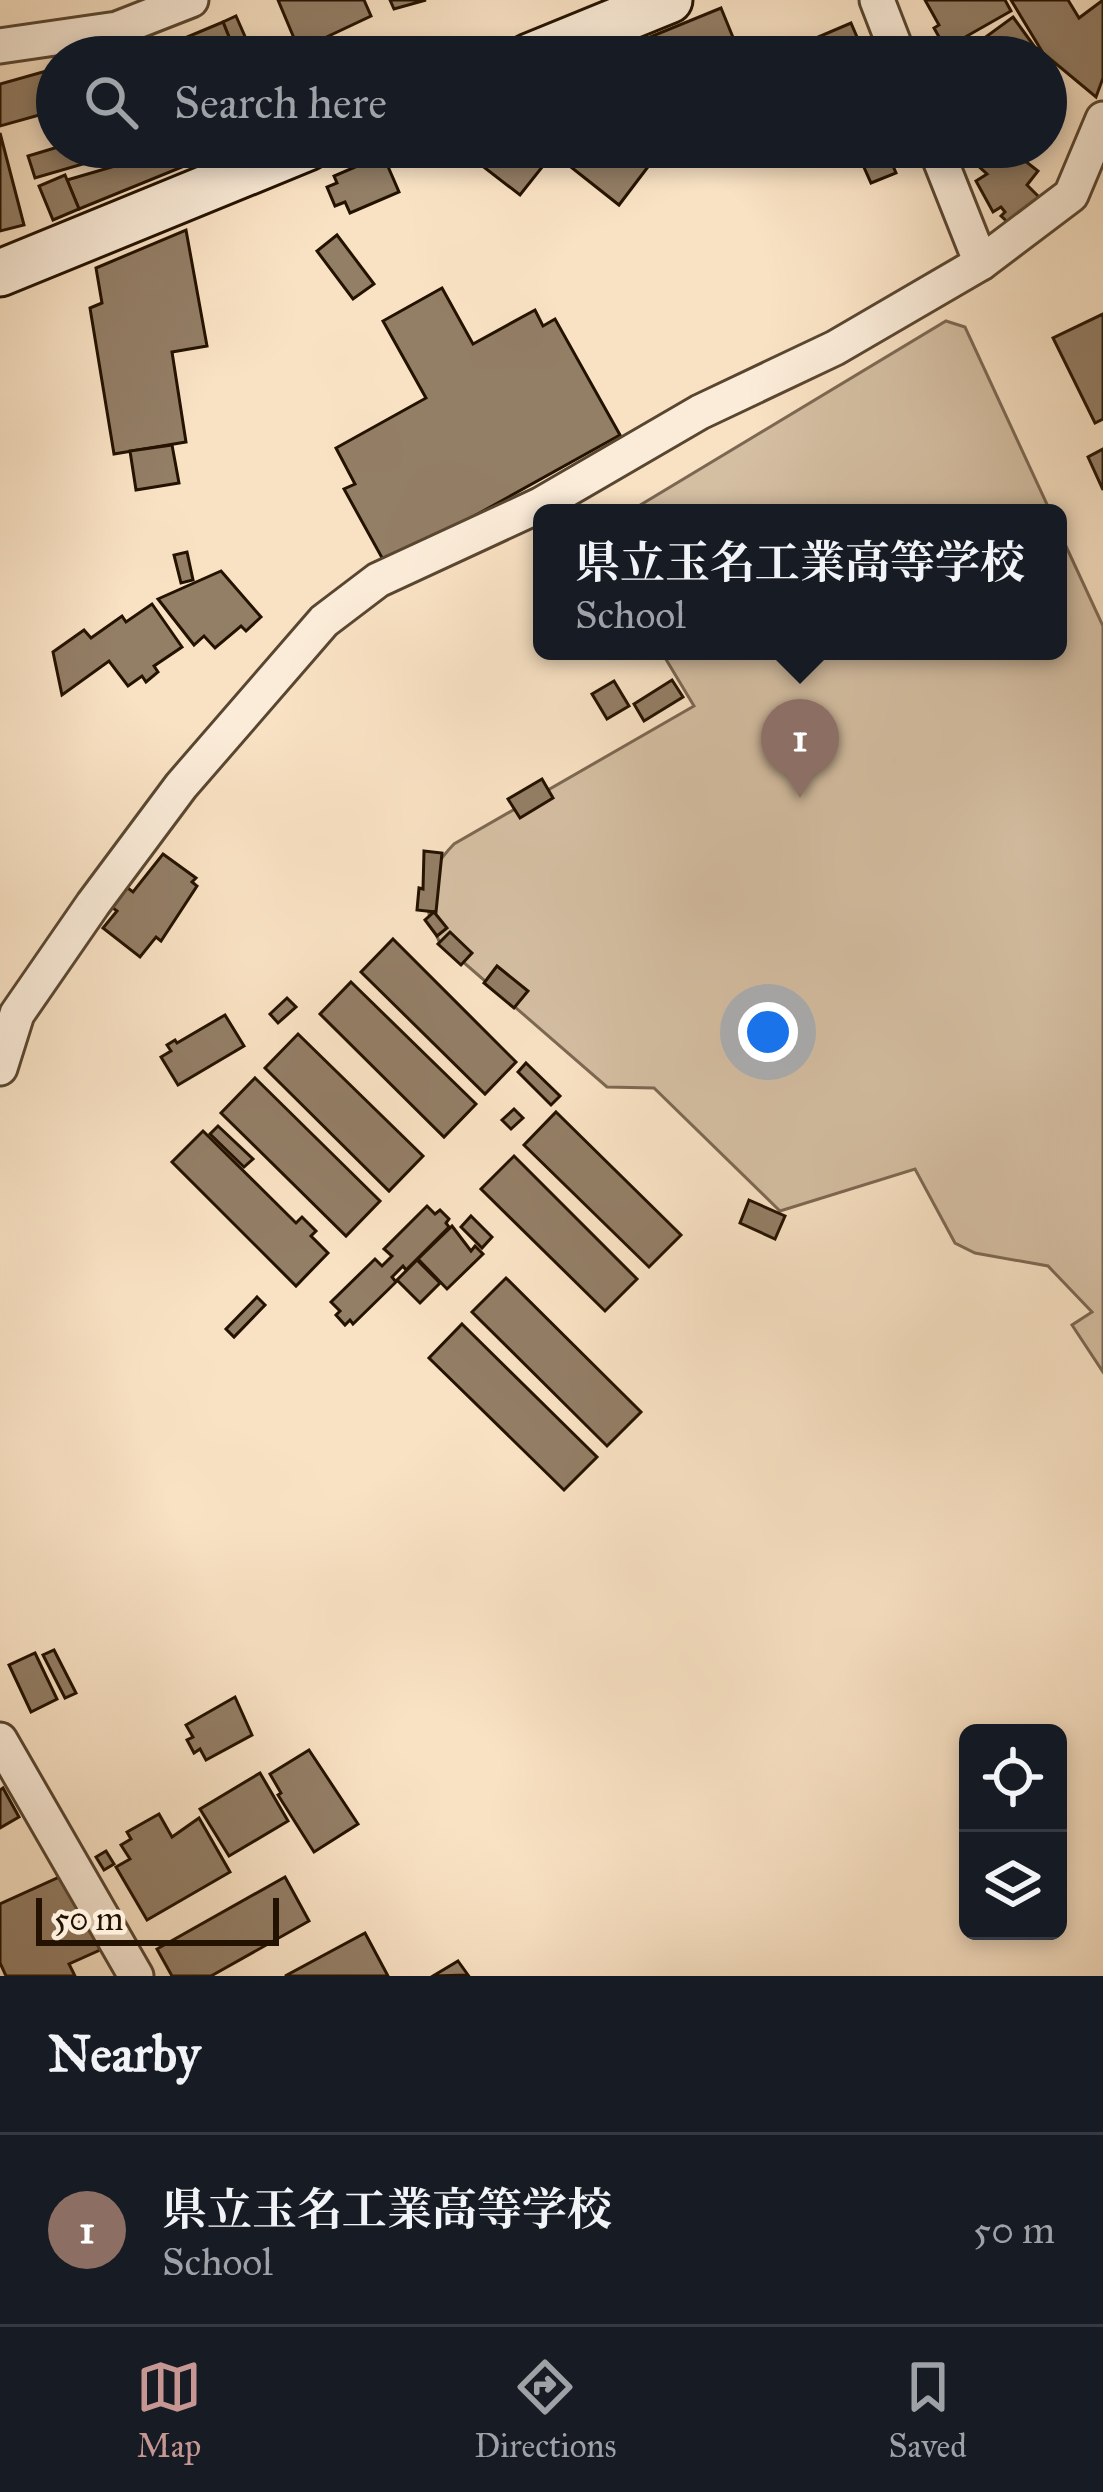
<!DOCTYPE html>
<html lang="en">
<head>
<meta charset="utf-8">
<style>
	:root { --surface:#171b24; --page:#242831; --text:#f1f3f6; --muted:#9ea1a6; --line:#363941; --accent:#c59692 }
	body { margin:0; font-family:"IM FELL Great Primer","Noto Serif JP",serif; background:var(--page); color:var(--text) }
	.controls { position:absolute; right:36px; bottom:36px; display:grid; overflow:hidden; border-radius:18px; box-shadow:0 6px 18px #0003 }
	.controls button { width:108px; height:108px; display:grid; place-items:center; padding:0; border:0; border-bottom:3px solid var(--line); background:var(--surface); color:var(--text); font:60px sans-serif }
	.scale { position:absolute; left:36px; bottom:30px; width:243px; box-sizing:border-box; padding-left:12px; border:6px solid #241200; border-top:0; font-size:33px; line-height:42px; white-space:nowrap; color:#241200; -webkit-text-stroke:9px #fbecd9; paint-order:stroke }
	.you { position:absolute; left:768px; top:1032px; width:42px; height:42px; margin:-30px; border:9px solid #fff; border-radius:50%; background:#1a73e8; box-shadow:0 0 0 18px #1a73e833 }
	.badge { display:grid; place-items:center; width:78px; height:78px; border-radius:50%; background:var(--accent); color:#fff; font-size:39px; font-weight:700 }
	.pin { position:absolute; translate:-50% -99px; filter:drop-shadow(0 3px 6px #0008) }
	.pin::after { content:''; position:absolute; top:63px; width:42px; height:36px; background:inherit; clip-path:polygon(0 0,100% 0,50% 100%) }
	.popup { position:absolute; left:533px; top:504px; width:534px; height:156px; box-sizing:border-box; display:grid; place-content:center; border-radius:18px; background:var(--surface); filter:drop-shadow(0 3px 9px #0005); font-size:39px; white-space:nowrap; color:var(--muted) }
	.popup b { font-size:45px; color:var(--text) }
	.popup::after { content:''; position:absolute; left:50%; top:100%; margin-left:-24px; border:24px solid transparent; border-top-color:var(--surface) }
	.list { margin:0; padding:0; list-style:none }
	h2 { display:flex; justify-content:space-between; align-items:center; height:156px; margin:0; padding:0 48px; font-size:51px }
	h2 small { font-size:39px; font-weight:400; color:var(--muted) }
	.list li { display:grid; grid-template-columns:78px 1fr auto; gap:36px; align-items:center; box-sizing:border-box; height:192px; padding:0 48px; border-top:3px solid var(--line) }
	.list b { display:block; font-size:45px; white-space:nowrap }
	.list p { margin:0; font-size:39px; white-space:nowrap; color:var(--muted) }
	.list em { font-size:39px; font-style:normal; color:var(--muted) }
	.icon { flex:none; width:66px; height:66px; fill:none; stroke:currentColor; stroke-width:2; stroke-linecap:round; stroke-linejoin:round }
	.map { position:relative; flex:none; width:1103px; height:1976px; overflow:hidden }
	.search { position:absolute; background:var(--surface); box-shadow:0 6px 18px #0003; left:36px; right:36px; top:36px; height:132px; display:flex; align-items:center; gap:30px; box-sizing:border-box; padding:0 42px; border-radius:66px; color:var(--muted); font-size:45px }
	.sheet { height:348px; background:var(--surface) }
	nav { display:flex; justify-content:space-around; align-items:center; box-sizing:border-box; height:168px; border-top:3px solid var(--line); background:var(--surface); font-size:33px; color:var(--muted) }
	nav a { display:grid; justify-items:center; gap:6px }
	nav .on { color:var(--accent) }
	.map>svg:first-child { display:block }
	.green { fill:#d5bfa3; stroke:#7c6852; stroke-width:3 }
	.building { fill:#937e66; stroke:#241200; stroke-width:3 }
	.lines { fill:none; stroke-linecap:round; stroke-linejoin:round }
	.minor-casing { stroke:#594631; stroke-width:39 }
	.secondary-casing { stroke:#241200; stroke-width:51 }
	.minor { stroke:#fbecd9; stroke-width:33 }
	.secondary { stroke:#fbecd9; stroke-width:45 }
</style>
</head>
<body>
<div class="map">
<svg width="1103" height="1976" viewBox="0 0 1103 1976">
	<rect width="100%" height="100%" fill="#f9e2c4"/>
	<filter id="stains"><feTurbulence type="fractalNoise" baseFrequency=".00167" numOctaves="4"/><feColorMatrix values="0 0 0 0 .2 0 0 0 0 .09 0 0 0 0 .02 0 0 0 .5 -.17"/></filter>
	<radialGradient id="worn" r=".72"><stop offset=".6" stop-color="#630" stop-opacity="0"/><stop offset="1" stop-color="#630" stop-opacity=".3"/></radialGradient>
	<g class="green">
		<path d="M946 321 965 327 1051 513H627Z"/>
		<path d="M1058 529 1103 626V1372L1072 1325 1092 1312 1048 1266 975 1253 955 1243 915 1169 780 1211 654 1088 607 1087 439 941C419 900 423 876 454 844L694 706 661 651H1058Z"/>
	</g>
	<g class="building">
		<path d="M278 0H364L371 16 299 50Z"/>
		<path d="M390 0H426L394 9Z"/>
		<path d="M925 0H1005L1011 11 953 44 951 40 943 44 934 28 939 25Z"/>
		<path d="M1011 0H1068L1079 18 1103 0V78L1096 97 1043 53Z"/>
		<path d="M721 8 741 57H647L639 51 650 37Z"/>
		<path d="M236 16 254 57H237L223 22Z"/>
		<path d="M1013 17 1042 57 961 55Z"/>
		<path d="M223 22 237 57H160L156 50Z"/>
		<path d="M851 23 860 44 850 48 854 57H802L797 46Z"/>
		<path d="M57 68V110L0 126V84Z"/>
		<path d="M0 133 24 225 0 231Z"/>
		<path d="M58 147H141L35 178 28 156Z"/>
		<path d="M180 147 187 165 79 209 67 180Z"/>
		<path d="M216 147H240L204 162 201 154Z"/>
		<path d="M487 147H558L520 195 476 161Z"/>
		<path d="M564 147H663L619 205 557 156Z"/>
		<path d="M855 147H885L896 173 871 183Z"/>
		<path d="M988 147 999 153 1007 147 1038 171 1027 185 1040 198 1013 227 1001 216 1005 212 1001 207 993 212 976 181 987 174 975 163Z"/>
		<path d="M383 155 399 192 350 213 345 202 335 206 327 187 337 183 334 176Z"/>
		<path d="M65 175 79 209 53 220 39 186Z"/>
		<path d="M186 230 207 346 172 352 186 442 114 454 90 308 102 303 96 268Z"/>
		<path d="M337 235 374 284 353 299 317 251Z"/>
		<path d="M442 288 473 344 535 310 543 326 555 319 620 435 386 565 344 489 355 484 336 448 426 398 383 321Z"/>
		<path d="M1103 314V419L1095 423 1053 338Z"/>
		<path d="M172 445 179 483 136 490 130 451Z"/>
		<path d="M1103 449V490L1088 457Z"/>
		<path d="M187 552 193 580 181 583 174 555Z"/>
		<path d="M221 571 261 617 246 631 241 626 215 648 204 636 194 645 158 599Z"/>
		<path d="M152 604 182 647 154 666 158 672 146 682 142 676 128 686 109 661 62 695 53 652 84 630 91 638 122 616 126 622Z"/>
		<path d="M672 680 683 697 644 721 634 704Z"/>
		<path d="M614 681 629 706 607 719 592 694Z"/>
		<path d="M542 779 553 798 520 818 508 799Z"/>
		<path d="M424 851 442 853 436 912 417 910 419 888 423 889Z"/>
		<path d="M163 854 196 878 192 882 197 886 161 941 156 937 140 957 103 928 117 911 109 905 124 885 133 892Z"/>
		<path d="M434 912 447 928 437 936 425 920Z"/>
		<path d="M450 932 472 953 461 965 438 944Z"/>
		<path d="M393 939 516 1062 485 1094 361 972Z"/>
		<path d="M497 966 528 991 514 1008 484 983Z"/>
		<path d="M351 982 476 1104 444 1137 320 1014Z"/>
		<path d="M287 998 296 1007 278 1023 270 1014Z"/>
		<path d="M225 1015 244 1046 178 1085 161 1057 171 1051 167 1045 175 1040 177 1043Z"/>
		<path d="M298 1034 423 1156 389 1191 265 1068Z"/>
		<path d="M526 1063 560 1096 551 1105 518 1072Z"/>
		<path d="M255 1078 380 1201 346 1236 221 1113Z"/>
		<path d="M514 1109 523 1118 511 1129 502 1120Z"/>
		<path d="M556 1112 681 1235 649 1267 524 1145Z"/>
		<path d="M218 1126 253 1159 244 1167 210 1134Z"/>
		<path d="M203 1131 296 1223 302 1217 316 1231 311 1236 328 1253 296 1286 172 1162Z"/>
		<path d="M514 1156 637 1279 605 1311 481 1189Z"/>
		<path d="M749 1200 785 1216 775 1239 740 1223Z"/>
		<path d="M427 1206 435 1214 440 1210 449 1219 446 1223 449 1227 406 1270 403 1266 392 1277 396 1282 353 1324 350 1320 345 1325 336 1315 340 1311 331 1302 375 1259 382 1266 392 1256 384 1249Z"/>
		<path d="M471 1216 492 1237 482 1248 461 1227Z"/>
		<path d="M452 1226 471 1251 475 1246 483 1254 447 1289 418 1259Z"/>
		<path d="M417 1260 440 1283 420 1303 397 1280Z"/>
		<path d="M506 1278 641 1412 607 1446 472 1312Z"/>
		<path d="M257 1297 265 1305 234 1337 226 1329Z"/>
		<path d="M462 1324 597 1457 564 1490 429 1358Z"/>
		<path d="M54 1650 76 1693 65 1698 43 1655Z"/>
		<path d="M35 1653 57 1699 31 1712 9 1665Z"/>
		<path d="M235 1697 252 1735 206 1760 200 1749 194 1753 187 1740 193 1737 186 1725Z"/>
		<path d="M309 1750 358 1824 314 1852 278 1795 281 1793 270 1774Z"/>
		<path d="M260 1773 288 1821 229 1856 200 1809Z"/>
		<path d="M3 1788 19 1817 0 1828V1790Z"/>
		<path d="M159 1814 172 1837 199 1818 230 1872 147 1920 116 1867 130 1859 121 1845 131 1839 127 1832Z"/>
		<path d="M106 1851 114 1864 104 1870 96 1857Z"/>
		<path d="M66 1874 100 1950 69 1964 75 1976H6L0 1963V1904Z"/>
		<path d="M285 1877 309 1921 211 1976H172L157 1949Z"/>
		<path d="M365 1933 388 1976H285Z"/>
		<path d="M458 1961 468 1975 433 1976Z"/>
	</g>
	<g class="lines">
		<defs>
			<g id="minor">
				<path d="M877 0 899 57"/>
				<path d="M0 46 117 29 191 0"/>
				<path d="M935 147 981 263"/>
				<path d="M0 1068 17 1014 93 904 181 786 324 621 378 580 540 505 700 412 835 348 981 263 1071 195 1103 119"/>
				<path d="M0 1740 136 1976"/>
			</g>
			<g id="secondary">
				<path d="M529 57 669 0"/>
				<path d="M0 273 308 147"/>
			</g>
		</defs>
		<use href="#minor" class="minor-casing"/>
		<use href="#secondary" class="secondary-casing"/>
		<use href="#minor" class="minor"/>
		<use href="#secondary" class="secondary"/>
	</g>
	<rect width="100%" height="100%" filter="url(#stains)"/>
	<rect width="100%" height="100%" fill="url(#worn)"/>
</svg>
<div class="controls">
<button><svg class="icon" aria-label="locate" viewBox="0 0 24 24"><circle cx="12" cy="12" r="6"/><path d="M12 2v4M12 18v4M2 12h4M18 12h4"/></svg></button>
<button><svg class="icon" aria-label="layers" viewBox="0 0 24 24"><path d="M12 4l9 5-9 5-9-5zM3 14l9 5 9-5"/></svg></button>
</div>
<div class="scale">50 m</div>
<div class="you"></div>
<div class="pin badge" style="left:800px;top:798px;background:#8d6e63">1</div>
<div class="popup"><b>県立玉名工業高等学校</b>School</div>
<div class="search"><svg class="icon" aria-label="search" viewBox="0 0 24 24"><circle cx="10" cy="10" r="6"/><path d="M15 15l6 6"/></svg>Search here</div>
</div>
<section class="sheet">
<h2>Nearby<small></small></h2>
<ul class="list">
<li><span class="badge" style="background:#8d6e63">1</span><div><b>県立玉名工業高等学校</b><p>School</p></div><em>50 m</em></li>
</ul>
</section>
<nav>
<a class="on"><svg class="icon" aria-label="map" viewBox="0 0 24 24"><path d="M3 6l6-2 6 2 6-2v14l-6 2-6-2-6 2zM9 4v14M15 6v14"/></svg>Map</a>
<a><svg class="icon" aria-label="directions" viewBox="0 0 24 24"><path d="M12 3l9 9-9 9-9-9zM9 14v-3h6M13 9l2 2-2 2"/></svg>Directions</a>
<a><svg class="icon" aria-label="saved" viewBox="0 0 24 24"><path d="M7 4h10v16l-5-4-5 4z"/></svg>Saved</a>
</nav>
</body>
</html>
